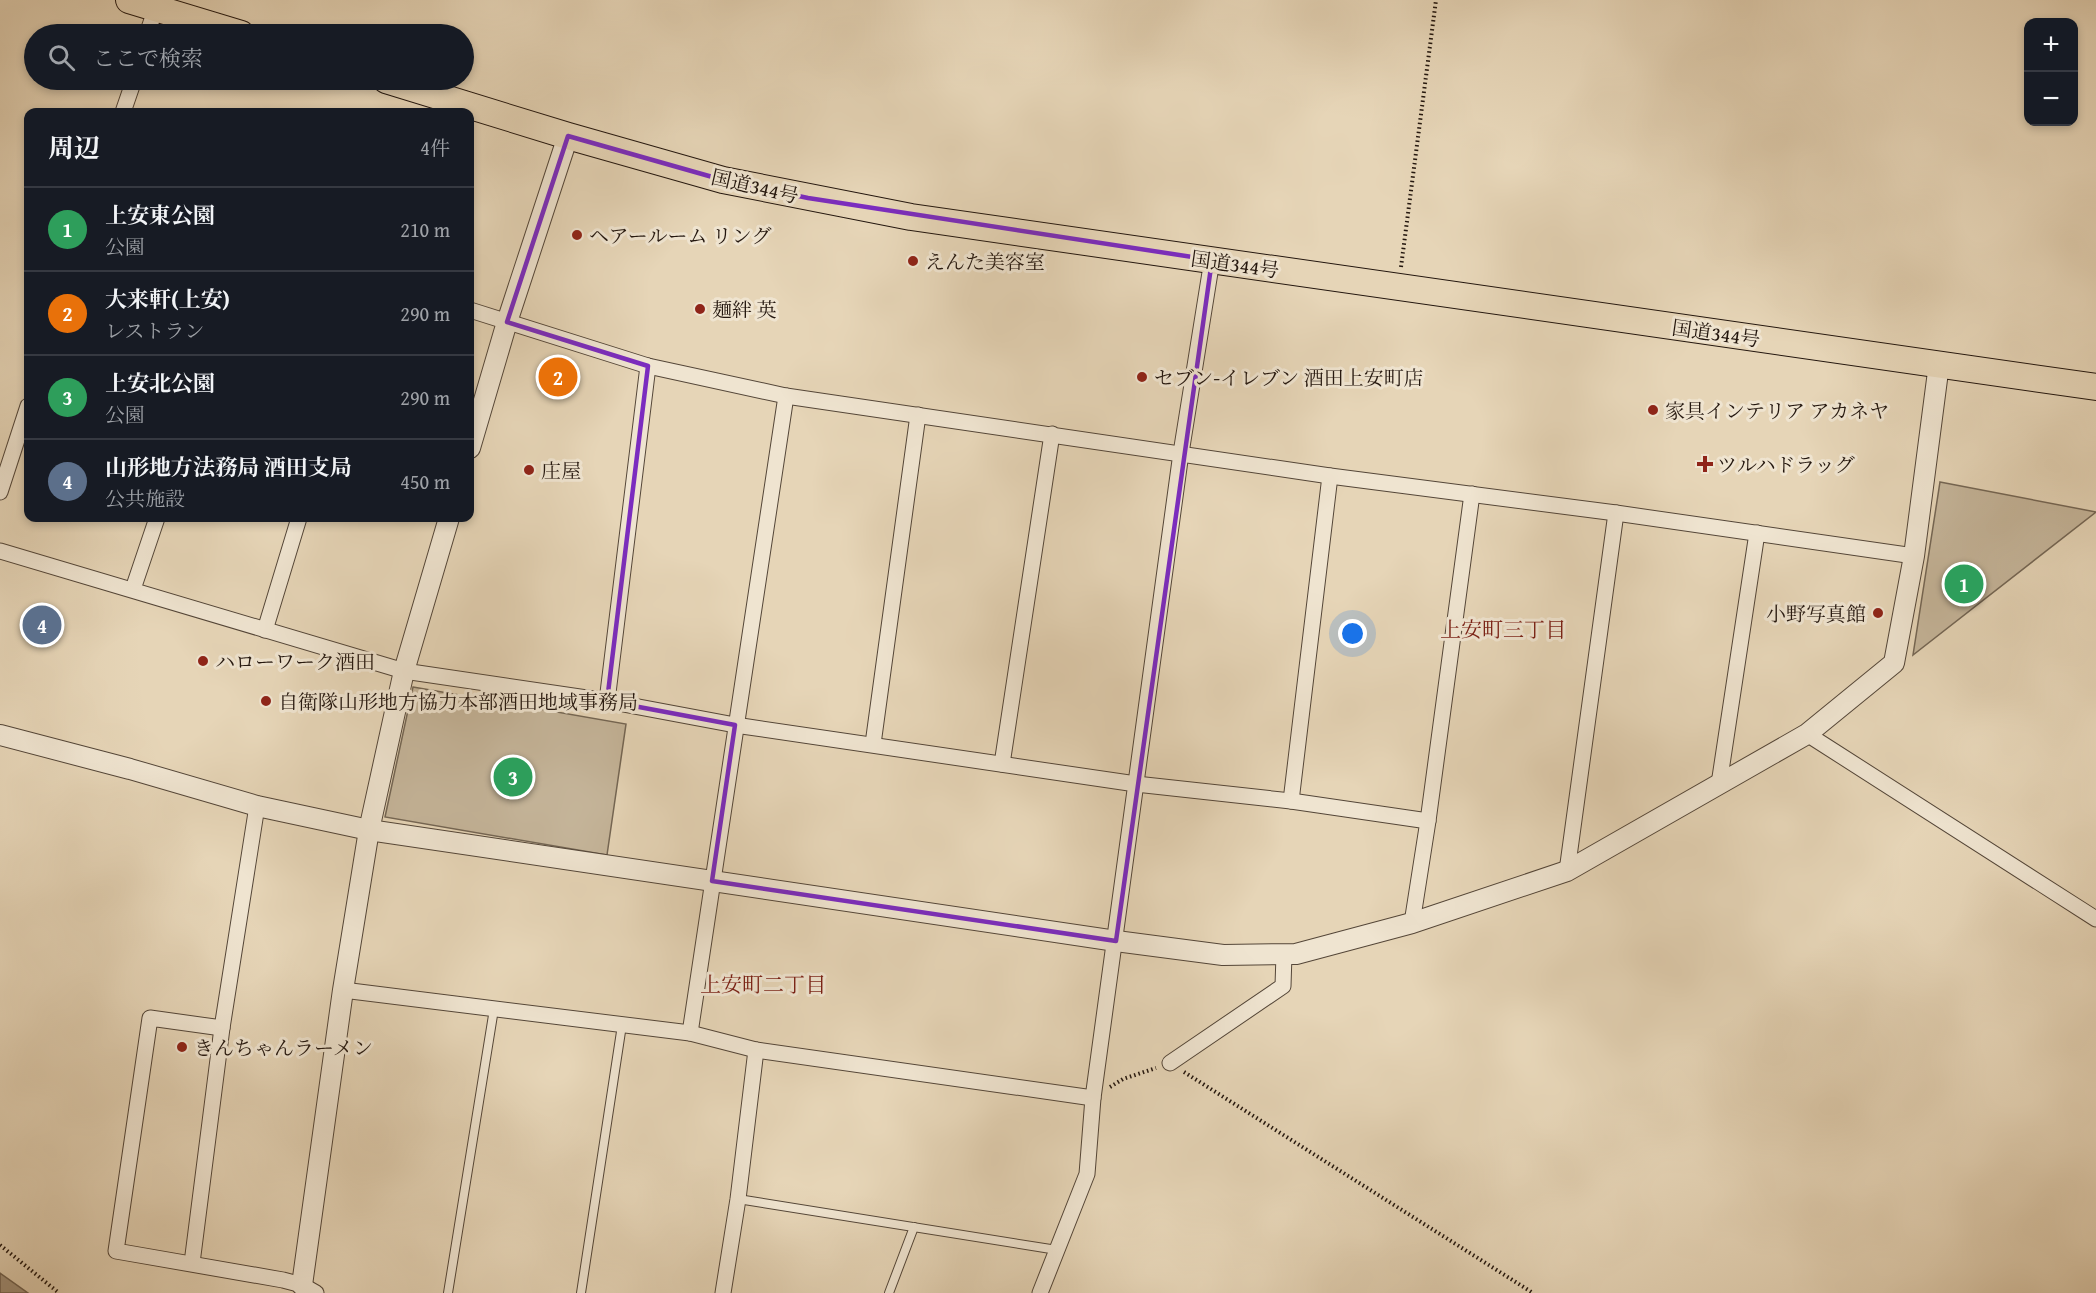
<!DOCTYPE html>
<html lang="ja">
<head>
<meta charset="utf-8">
<style>
	:root { --surface:#171b24; --page:#20242c; --text:#f1f3f6; --muted:#9ea1a6; --line:#363941; --accent:#0b8043 }
	body { margin:0; font-family:"Gentium Book Plus","Noto Serif JP",serif; background:var(--page); color:var(--text) }
	.controls { position:absolute; right:18px; top:18px; display:grid; overflow:hidden; border-radius:12px; box-shadow:0 3px 9px #0003 }
	.controls button { width:54px; height:54px; display:grid; place-items:center; padding:0; border:0; border-bottom:2px solid var(--line); background:var(--surface); color:var(--text); font:30px sans-serif }
	.you { position:absolute; left:1353px; top:634px; width:21px; height:21px; margin:-15px; border:4px solid #fff; border-radius:50%; background:#1a73e8; box-shadow:0 0 0 9px #1a73e833 }
	.badge { display:grid; place-items:center; width:39px; height:39px; border-radius:50%; background:var(--accent); color:#fff; font-size:20px; font-weight:700 }
	.pin { position:absolute; translate:-50% -50%; border:3px solid #fff; box-shadow:0 2px 6px #0006 }
	.list { margin:0; padding:0; list-style:none }
	h2 { display:flex; justify-content:space-between; align-items:center; height:78px; margin:0; padding:0 24px; font-size:26px }
	h2 small { font-size:20px; font-weight:400; color:var(--muted) }
	.list li { display:grid; grid-template-columns:39px 1fr auto; gap:18px; align-items:center; box-sizing:border-box; height:84px; padding:0 24px; border-top:2px solid var(--line) }
	.list b { display:block; font-size:22px; white-space:nowrap }
	.list p { margin:0; font-size:20px; white-space:nowrap; color:var(--muted) }
	.list em { font-size:20px; font-style:normal; color:var(--muted) }
	.icon { flex:none; width:33px; height:33px; fill:none; stroke:currentColor; stroke-width:2; stroke-linecap:round; stroke-linejoin:round }
	.map { position:relative; flex:none; width:2096px; height:1293px; overflow:hidden }
	.search { position:absolute; background:var(--surface); box-shadow:0 3px 9px #0003; left:24px; top:24px; width:450px; height:66px; display:flex; align-items:center; gap:15px; box-sizing:border-box; padding:0 21px; border-radius:33px; color:var(--muted); font-size:22px }
	.panel { position:absolute; background:var(--surface); box-shadow:0 3px 9px #0003; left:24px; top:108px; width:450px; height:414px; border-radius:12px }
	.map>svg:first-child { display:block }
	.green { fill:#c5b59a; stroke:#746654; stroke-width:1.5 }
	.water { fill:#a4947e; stroke:#706251; stroke-width:1.5 }
	.lines { fill:none; stroke-linecap:round; stroke-linejoin:round }
	.service-casing { stroke:#544638; stroke-width:10 }
	.minor-casing { stroke:#544638; stroke-width:17 }
	.tertiary-casing { stroke:#544638; stroke-width:22 }
	.trunk-casing { stroke:#23160e; stroke-width:28 }
	.path { stroke:#23160e; stroke-width:4; stroke-dasharray:1.5 3; stroke-linecap:butt }
	.service { stroke:#efe4d0; stroke-width:8 }
	.minor { stroke:#efe4d0; stroke-width:15 }
	.tertiary { stroke:#efe4d0; stroke-width:20 }
	.trunk { stroke:#e6d5b7; stroke-width:26 }
	.marked { fill:none; stroke:#7b2cbf; stroke-width:4.5; stroke-linejoin:round }
	.poi-dot { fill:#8f2418; stroke:#efe4d0; stroke-width:2 }
	.labels { text-anchor:middle; dominant-baseline:central; stroke-width:6; stroke-linejoin:round; paint-order:stroke }
	.street-label { font-size:20px; fill:#23160e; stroke:#efe4d0 }
	.poi-label { font-size:20px; fill:#23160e; stroke:#efe4d0; text-anchor:start }
	.neighbourhood-label { font-size:21px; fill:#7a1f14; stroke:#efe4d0 }
</style>
</head>
<body>
<div class="map">
<svg width="2096" height="1293" viewBox="0 0 2096 1293">
	<rect width="100%" height="100%" fill="#e6d5b7"/>
	<filter id="stains"><feTurbulence type="fractalNoise" baseFrequency=".00333" numOctaves="4"/><feColorMatrix values="0 0 0 0 .2 0 0 0 0 .09 0 0 0 0 .02 0 0 0 .5 -.17"/></filter>
	<radialGradient id="worn" r=".72"><stop offset=".6" stop-color="#630" stop-opacity="0"/><stop offset="1" stop-color="#630" stop-opacity=".3"/></radialGradient>
	<g class="green">
		<path d="M1940 482 2096 512 1913 655Z"/>
		<path d="M413 687 626 724 607 855 385 817Z"/>
	</g>
	<path class="water" d="M0 1273 28 1293H0Z"/>
	<g class="lines">
		<defs>
			<g id="service">
				<path d="M738 1199 1057 1250"/>
				<path d="M448 1293 494 1009"/>
				<path d="M581 1293 622 1025"/>
				<path d="M889 1293 914 1227"/>
			</g>
			<g id="minor">
				<path d="M147 34 156 8"/>
				<path d="M123 112 134 80"/>
				<path d="M470 310 648 366 786 396 1330 476 1616 513 1914 556"/>
				<path d="M0 492 28 406"/>
				<path d="M0 551 404 671 607 701 735 725 1136 784 1291 801 1428 821"/>
				<path d="M133 589 157 518"/>
				<path d="M265 630 299 518"/>
				<path d="M607 701 648 366"/>
				<path d="M1807 734 2096 919"/>
				<path d="M873 744 918 415"/>
				<path d="M1002 764 1052 434"/>
				<path d="M1719 784 1757 533"/>
				<path d="M1291 801 1330 476"/>
				<path d="M1567 871 1616 513"/>
				<path d="M1412 923 1428 821 1472 494"/>
				<path d="M343 990 690 1033 756 1050 1093 1098"/>
				<path d="M222 1028 150 1018 116 1251 283 1280 302 1285 316 1293"/>
				<path d="M690 1033 786 396"/>
				<path d="M1170 1063 1283 986 1284 954"/>
				<path d="M192 1263 222 1028 257 806"/>
				<path d="M723 1293 738 1199 756 1050"/>
				<path d="M1040 1293 1087 1174 1093 1098 1181 453 1212 260"/>
			</g>
			<g id="tertiary">
				<path d="M470 448 507 322 568 136"/>
				<path d="M0 735 130 769 257 806 369 830 1116 941 1223 955 1296 954 1412 923 1567 871 1807 734 1894 663 1914 556 1939 364"/>
				<path d="M302 1285 343 990 369 830 404 671 449 518"/>
			</g>
			<g id="trunk">
				<path d="M129 0 241 34"/>
				<path d="M386 80 568 136 723 180 911 217 2096 387"/>
			</g>
		</defs>
		<use href="#service" class="service-casing"/>
		<use href="#minor" class="minor-casing"/>
		<use href="#tertiary" class="tertiary-casing"/>
		<use href="#trunk" class="trunk-casing"/>
		<g class="path">
			<path d="M1401 267 1436 0"/>
			<path d="M1184 1072 1533 1293"/>
			<path d="M1110 1087 1123 1079 1156 1068"/>
			<path d="M0 1245 59 1293"/>
		</g>
		<use href="#service" class="service"/>
		<use href="#minor" class="minor"/>
		<use href="#tertiary" class="tertiary"/>
		<use href="#trunk" class="trunk"/>
	</g>
	<path class="marked" d="M568 136 723 180 808 198 1212 260 1116 941 712 881 735 725 607 701 648 366 507 322Z"/>
	<g class="poi-dot">
		<circle cx="577" cy="235" r="6"/>
		<circle cx="913" cy="261" r="6"/>
		<circle cx="700" cy="309" r="6"/>
		<circle cx="1142" cy="377" r="6"/>
		<circle cx="1653" cy="410" r="6"/>
		<path d="M1702 455h6v6h6v6h-6v6h-6v-6h-6v-6h6z"/>
		<circle cx="529" cy="470" r="6"/>
		<circle cx="1878" cy="613" r="6"/>
		<circle cx="203" cy="661" r="6"/>
		<circle cx="266" cy="701" r="6"/>
		<circle cx="182" cy="1047" r="6"/>
	</g>
	<g class="labels">
		<g class="street-label">
			<text transform="translate(755 186) rotate(13)">国道344号</text>
			<text transform="translate(1235 264) rotate(8)">国道344号</text>
			<text transform="translate(1716 333) rotate(8)">国道344号</text>
		</g>
		<g class="poi-label">
			<text x="589" y="235">ヘアールーム リング</text>
			<text x="925" y="261">えんた美容室</text>
			<text x="712" y="309">麺絆 英</text>
			<text x="1154" y="377">セブン-イレブン 酒田上安町店</text>
			<text x="1665" y="410">家具インテリア アカネヤ</text>
			<text x="1717" y="464">ツルハドラッグ</text>
			<text x="541" y="470">庄屋</text>
			<text x="1866" y="613" text-anchor="end">小野写真館</text>
			<text x="215" y="661">ハローワーク酒田</text>
			<text x="278" y="701">自衛隊山形地方協力本部酒田地域事務局</text>
			<text x="194" y="1047">きんちゃんラーメン</text>
		</g>
		<g class="neighbourhood-label">
			<text x="1503" y="629">上安町三丁目</text>
			<text x="763" y="984">上安町二丁目</text>
		</g>
	</g>
	<rect width="100%" height="100%" filter="url(#stains)"/>
	<rect width="100%" height="100%" fill="url(#worn)"/>
</svg>
<div class="controls">
<button>+</button>
<button>−</button>
</div>
<div class="you"></div>
<div class="pin badge" style="left:1964px;top:584px;background:#2e9e5b">1</div>
<div class="pin badge" style="left:558px;top:377px;background:#e8710a">2</div>
<div class="pin badge" style="left:513px;top:777px;background:#2e9e5b">3</div>
<div class="pin badge" style="left:42px;top:625px;background:#5c6f8a">4</div>
<div class="search"><svg class="icon" aria-label="search" viewBox="0 0 24 24"><circle cx="10" cy="10" r="6"/><path d="M15 15l6 6"/></svg>ここで検索</div>
<section class="panel">
<h2>周辺<small>4件</small></h2>
<ul class="list">
<li><span class="badge" style="background:#2e9e5b">1</span><div><b>上安東公園</b><p>公園</p></div><em>210 m</em></li>
<li><span class="badge" style="background:#e8710a">2</span><div><b>大来軒(上安)</b><p>レストラン</p></div><em>290 m</em></li>
<li><span class="badge" style="background:#2e9e5b">3</span><div><b>上安北公園</b><p>公園</p></div><em>290 m</em></li>
<li><span class="badge" style="background:#5c6f8a">4</span><div><b>山形地方法務局 酒田支局</b><p>公共施設</p></div><em>450 m</em></li>
</ul>
</section>
</div>
</body>
</html>
